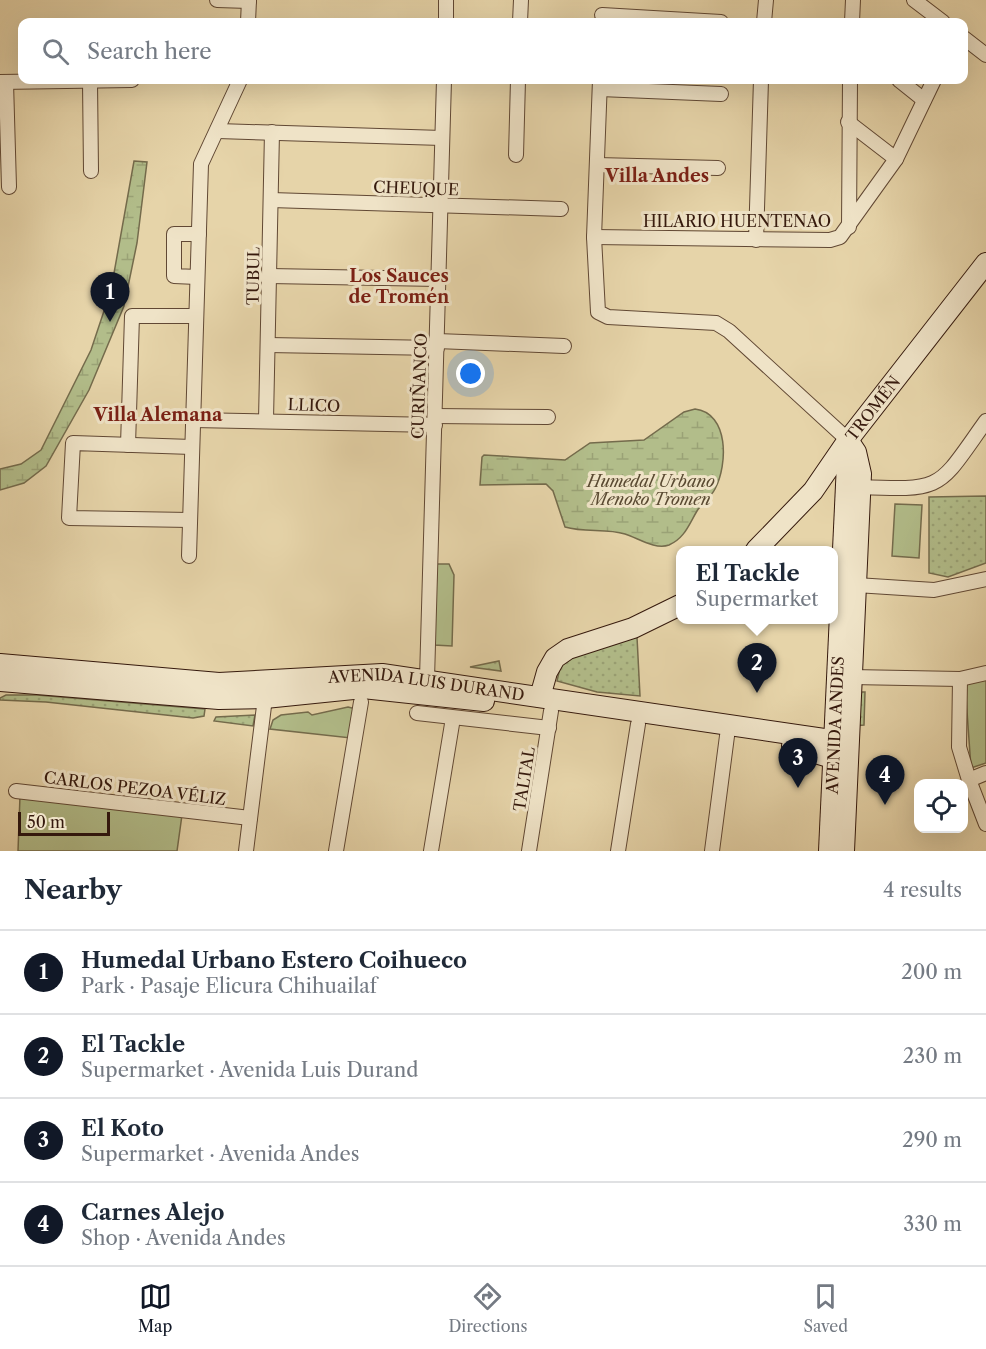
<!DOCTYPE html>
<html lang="en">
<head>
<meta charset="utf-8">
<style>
	:root { --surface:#fff; --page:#f2f2f3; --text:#1f2937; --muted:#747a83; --line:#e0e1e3; --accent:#111827 }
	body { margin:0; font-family:"Libre Caslon Text",serif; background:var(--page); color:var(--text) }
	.controls { position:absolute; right:18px; bottom:18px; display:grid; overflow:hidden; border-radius:12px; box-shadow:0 6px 24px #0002 }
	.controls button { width:54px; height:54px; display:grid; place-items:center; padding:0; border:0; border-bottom:2px solid var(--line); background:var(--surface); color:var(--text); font:30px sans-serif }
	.scale { position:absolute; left:18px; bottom:15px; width:92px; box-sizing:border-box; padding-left:6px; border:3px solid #35190d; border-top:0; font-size:16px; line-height:21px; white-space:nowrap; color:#35190d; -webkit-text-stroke:4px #efe3c7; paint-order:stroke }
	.you { position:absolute; left:471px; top:374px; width:21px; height:21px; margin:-15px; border:4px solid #fff; border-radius:50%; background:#1a73e8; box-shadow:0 0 0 9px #1a73e833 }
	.badge { display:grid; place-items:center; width:39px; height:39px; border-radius:50%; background:var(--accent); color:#fff; font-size:20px; font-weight:700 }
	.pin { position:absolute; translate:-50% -50px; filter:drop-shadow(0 2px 3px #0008) }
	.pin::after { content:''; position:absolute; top:32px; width:21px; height:18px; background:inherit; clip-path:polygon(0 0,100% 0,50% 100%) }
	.popup { position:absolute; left:676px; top:546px; width:162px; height:78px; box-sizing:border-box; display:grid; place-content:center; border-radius:12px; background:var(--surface); filter:drop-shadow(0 2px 4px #0005); font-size:20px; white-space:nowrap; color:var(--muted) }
	.popup b { font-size:22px; color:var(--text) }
	.popup::after { content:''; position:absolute; left:50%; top:100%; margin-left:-12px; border:12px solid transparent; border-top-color:var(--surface) }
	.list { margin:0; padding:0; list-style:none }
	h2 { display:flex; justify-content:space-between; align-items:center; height:78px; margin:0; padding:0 24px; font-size:26px }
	h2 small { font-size:20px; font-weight:400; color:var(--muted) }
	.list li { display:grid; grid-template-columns:39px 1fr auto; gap:18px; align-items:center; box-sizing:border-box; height:84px; padding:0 24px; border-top:2px solid var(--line) }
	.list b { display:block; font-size:22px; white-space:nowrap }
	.list p { margin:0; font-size:20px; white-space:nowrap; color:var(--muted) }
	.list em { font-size:20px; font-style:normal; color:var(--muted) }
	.icon { flex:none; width:33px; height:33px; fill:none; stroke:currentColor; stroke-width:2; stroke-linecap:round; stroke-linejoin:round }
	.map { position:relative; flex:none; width:986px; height:851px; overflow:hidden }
	.search { position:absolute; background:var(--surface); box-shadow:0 6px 24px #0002; left:18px; right:18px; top:18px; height:66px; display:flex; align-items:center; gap:15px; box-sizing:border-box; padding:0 21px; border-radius:12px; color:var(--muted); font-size:22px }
	.sheet { height:414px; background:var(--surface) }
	nav { display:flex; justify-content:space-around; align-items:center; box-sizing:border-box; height:84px; border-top:2px solid var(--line); background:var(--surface); font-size:16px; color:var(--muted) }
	nav a { display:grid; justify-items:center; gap:3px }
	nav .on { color:var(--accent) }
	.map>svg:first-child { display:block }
	.grass { fill:url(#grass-dots); stroke:#746b4c; stroke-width:1.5 }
	.wetland { fill:url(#wetland-marsh); stroke:#746b4c; stroke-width:1.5 }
	.park { fill:#b2bd8a; stroke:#746b4c; stroke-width:1.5 }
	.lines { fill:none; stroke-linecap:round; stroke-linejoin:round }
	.street-casing { stroke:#614834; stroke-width:16 }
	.secondary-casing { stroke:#35190d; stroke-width:22 }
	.street { stroke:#efe3c7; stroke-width:14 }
	.secondary { stroke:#efe3c7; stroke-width:20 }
	.labels { text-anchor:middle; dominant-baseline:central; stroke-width:6; stroke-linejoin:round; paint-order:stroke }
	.street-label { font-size:16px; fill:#35190d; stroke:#efe3c7 }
	.park-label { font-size:16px; font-style:italic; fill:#5a4a32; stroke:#efe3c7 }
	.neighbourhood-label { font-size:18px; font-weight:bold; fill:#7a1f14; stroke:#efe3c7 }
</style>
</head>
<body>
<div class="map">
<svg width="986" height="851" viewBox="0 0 986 851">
	<defs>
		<pattern id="grass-dots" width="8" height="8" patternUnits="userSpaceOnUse" patternTransform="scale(1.5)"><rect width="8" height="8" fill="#b2bd8a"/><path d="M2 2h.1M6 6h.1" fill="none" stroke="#9aa276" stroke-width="1.8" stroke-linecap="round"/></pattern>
		<pattern id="wetland-marsh" width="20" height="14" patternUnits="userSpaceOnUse" patternTransform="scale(1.5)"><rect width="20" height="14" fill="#b2bd8a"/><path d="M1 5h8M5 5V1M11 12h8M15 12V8" fill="none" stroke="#9aa276"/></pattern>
	</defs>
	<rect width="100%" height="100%" fill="#e6d4a9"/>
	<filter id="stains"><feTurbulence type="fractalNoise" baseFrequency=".00333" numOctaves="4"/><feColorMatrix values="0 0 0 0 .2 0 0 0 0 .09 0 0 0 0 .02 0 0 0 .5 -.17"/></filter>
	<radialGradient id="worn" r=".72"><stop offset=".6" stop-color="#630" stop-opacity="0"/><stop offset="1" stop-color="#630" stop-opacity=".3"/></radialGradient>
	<g class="grass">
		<path d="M986 496V563L948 577 929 573V497Z"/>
		<path d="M637 637 640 696 597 692 557 681 561 663 569 657Z"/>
		<path d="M499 661 501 671 470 667Z"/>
		<path d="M855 692H865L864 725 853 726Z"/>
		<path d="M6 695H37L205 709 204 716 193 718 46 702 0 700V698Z"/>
		<path d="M255 715 253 726 214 721 216 717Z"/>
	</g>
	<g class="wetland">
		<path d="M134 161 147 162 137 243 124 306 89 390 46 466 24 483 0 490V469L21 464 41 450 91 350 111 290Z"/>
		<path d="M695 409C729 413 728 464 715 489 711 497 702 503 697 511 689 524 685 538 669 545 655 550 638 538 625 534 606 528 585 533 565 527L553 491 546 484 480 485 482 457 484 455 565 460 590 443 644 440 684 412Z"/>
	</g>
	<g class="park">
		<path d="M895 504 922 505 919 558 892 556Z"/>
		<path d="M437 564H449L454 575 452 646 434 645Z"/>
		<path d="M986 676V763L971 768 965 683Z"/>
		<path d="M348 707 356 709 351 738 270 729 273 720 281 715 308 712 312 715Z"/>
		<path d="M20 796 182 815 177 851H18Z"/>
	</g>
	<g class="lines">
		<defs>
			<g id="street">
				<path d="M217 0 249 1"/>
				<path d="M914 0 943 22"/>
				<path d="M602 15 721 22"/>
				<path d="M248 22 249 0"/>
				<path d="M446 22V0"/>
				<path d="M520 22 521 0"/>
				<path d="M764 22 766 0"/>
				<path d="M852 22 853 0"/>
				<path d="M964 38 986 55"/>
				<path d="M600 80 594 237 598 312 608 317 716 323 729 331 848 440"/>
				<path d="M899 80 924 100"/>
				<path d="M90 81 91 171"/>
				<path d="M0 82 132 80"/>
				<path d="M6 82 9 187"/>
				<path d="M600 89 721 94"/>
				<path d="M848 122 896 159"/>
				<path d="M218 131 442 138"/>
				<path d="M516 155 518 80"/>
				<path d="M597 165 718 168"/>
				<path d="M271 200 561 209"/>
				<path d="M849 227 850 80"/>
				<path d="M594 237 830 240 840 237 896 159 934 80"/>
				<path d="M756 240 761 80"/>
				<path d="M269 276 439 279"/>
				<path d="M197 277 174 276V234H199"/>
				<path d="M437 341 564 346"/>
				<path d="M268 345 437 348"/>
				<path d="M435 416 548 417"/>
				<path d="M193 420 435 425"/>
				<path d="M266 420 272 132"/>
				<path d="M128 445 132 316H196"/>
				<path d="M861 487C945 491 938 488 986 421"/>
				<path d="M190 520 69 518 73 443 192 447"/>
				<path d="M189 556 201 164 240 80"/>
				<path d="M856 585 934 590 986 579"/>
				<path d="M851 677 960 679 986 673"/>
				<path d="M960 679 959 747 969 780 986 824"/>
				<path d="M429 689 427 679 444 80"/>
				<path d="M417 713 549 728"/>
				<path d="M969 780 986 773"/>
				<path d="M16 791 250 818"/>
				<path d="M246 851 265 698"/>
				<path d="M336 851 361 702"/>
				<path d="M431 851 453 718"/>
				<path d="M529 851 551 711"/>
				<path d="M618 851 638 724"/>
				<path d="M712 851 727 736"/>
			</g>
			<g id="secondary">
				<path id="s1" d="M756 550 813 491 848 440 986 263"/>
				<path id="s2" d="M0 664 219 683 382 674 824 739 839 743 847 748"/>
				<path d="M0 681 219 699 265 698 363 688 484 701"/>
				<path d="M540 697 547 672 555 658 568 649 633 628 680 605"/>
				<path d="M792 746 832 758 847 759"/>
				<path id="s3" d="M829 851 848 442"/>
				<path d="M844 851 861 474 856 452 848 440"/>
			</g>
		</defs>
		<use href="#street" class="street-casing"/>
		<use href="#secondary" class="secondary-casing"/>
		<use href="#street" class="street"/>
		<use href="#secondary" class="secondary"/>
	</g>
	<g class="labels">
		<g class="street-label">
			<text transform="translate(416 188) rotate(2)">CHEUQUE</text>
			<text x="737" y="221">HILARIO HUENTENAO</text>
			<text transform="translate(253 276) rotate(-89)">TUBUL</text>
			<text transform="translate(419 386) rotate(-88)">CURIÑANCO</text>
			<text transform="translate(314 405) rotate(2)">LLICO</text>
			<text stroke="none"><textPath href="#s1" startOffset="184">TROMÉN</textPath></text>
			<text stroke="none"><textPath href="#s2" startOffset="428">AVENIDA LUIS DURAND</textPath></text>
			<text stroke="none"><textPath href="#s3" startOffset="126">AVENIDA ANDES</textPath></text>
			<text transform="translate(524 779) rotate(-81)">TALTAL</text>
			<text transform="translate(135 788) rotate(7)">CARLOS PEZOA VÉLIZ</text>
		</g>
		<g class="park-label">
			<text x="651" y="481">Humedal Urbano<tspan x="651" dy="18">Menoko Tromen</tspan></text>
		</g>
		<g class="neighbourhood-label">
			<text x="657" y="176">Villa Andes</text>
			<text x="399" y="276">Los Sauces<tspan x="399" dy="21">de Tromén</tspan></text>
			<text x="158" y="415">Villa Alemana</text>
		</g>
	</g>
	<rect width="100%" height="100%" filter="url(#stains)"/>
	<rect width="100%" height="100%" fill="url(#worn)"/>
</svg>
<div class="controls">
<button><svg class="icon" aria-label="locate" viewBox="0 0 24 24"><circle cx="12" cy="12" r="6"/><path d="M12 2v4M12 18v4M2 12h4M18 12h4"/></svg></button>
</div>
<div class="scale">50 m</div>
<div class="you"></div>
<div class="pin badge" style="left:110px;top:322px">1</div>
<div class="pin badge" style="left:757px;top:693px">2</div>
<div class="popup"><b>El Tackle</b>Supermarket</div>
<div class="pin badge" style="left:798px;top:788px">3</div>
<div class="pin badge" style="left:885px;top:805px">4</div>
<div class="search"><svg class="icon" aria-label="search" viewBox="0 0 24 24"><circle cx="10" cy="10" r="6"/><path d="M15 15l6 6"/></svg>Search here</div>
</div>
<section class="sheet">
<h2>Nearby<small>4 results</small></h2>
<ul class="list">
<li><span class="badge">1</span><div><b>Humedal Urbano Estero Coihueco</b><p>Park · Pasaje Elicura Chihuailaf</p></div><em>200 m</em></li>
<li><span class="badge">2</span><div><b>El Tackle</b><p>Supermarket · Avenida Luis Durand</p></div><em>230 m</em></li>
<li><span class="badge">3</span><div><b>El Koto</b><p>Supermarket · Avenida Andes</p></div><em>290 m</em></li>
<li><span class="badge">4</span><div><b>Carnes Alejo</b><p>Shop · Avenida Andes</p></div><em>330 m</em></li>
</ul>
</section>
<nav>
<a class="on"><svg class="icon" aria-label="map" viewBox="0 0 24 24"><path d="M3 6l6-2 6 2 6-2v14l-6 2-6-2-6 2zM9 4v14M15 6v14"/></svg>Map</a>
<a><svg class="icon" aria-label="directions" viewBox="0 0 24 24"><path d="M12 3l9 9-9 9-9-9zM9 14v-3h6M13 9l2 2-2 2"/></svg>Directions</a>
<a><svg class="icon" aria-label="saved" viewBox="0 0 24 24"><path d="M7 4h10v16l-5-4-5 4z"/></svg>Saved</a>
</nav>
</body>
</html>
